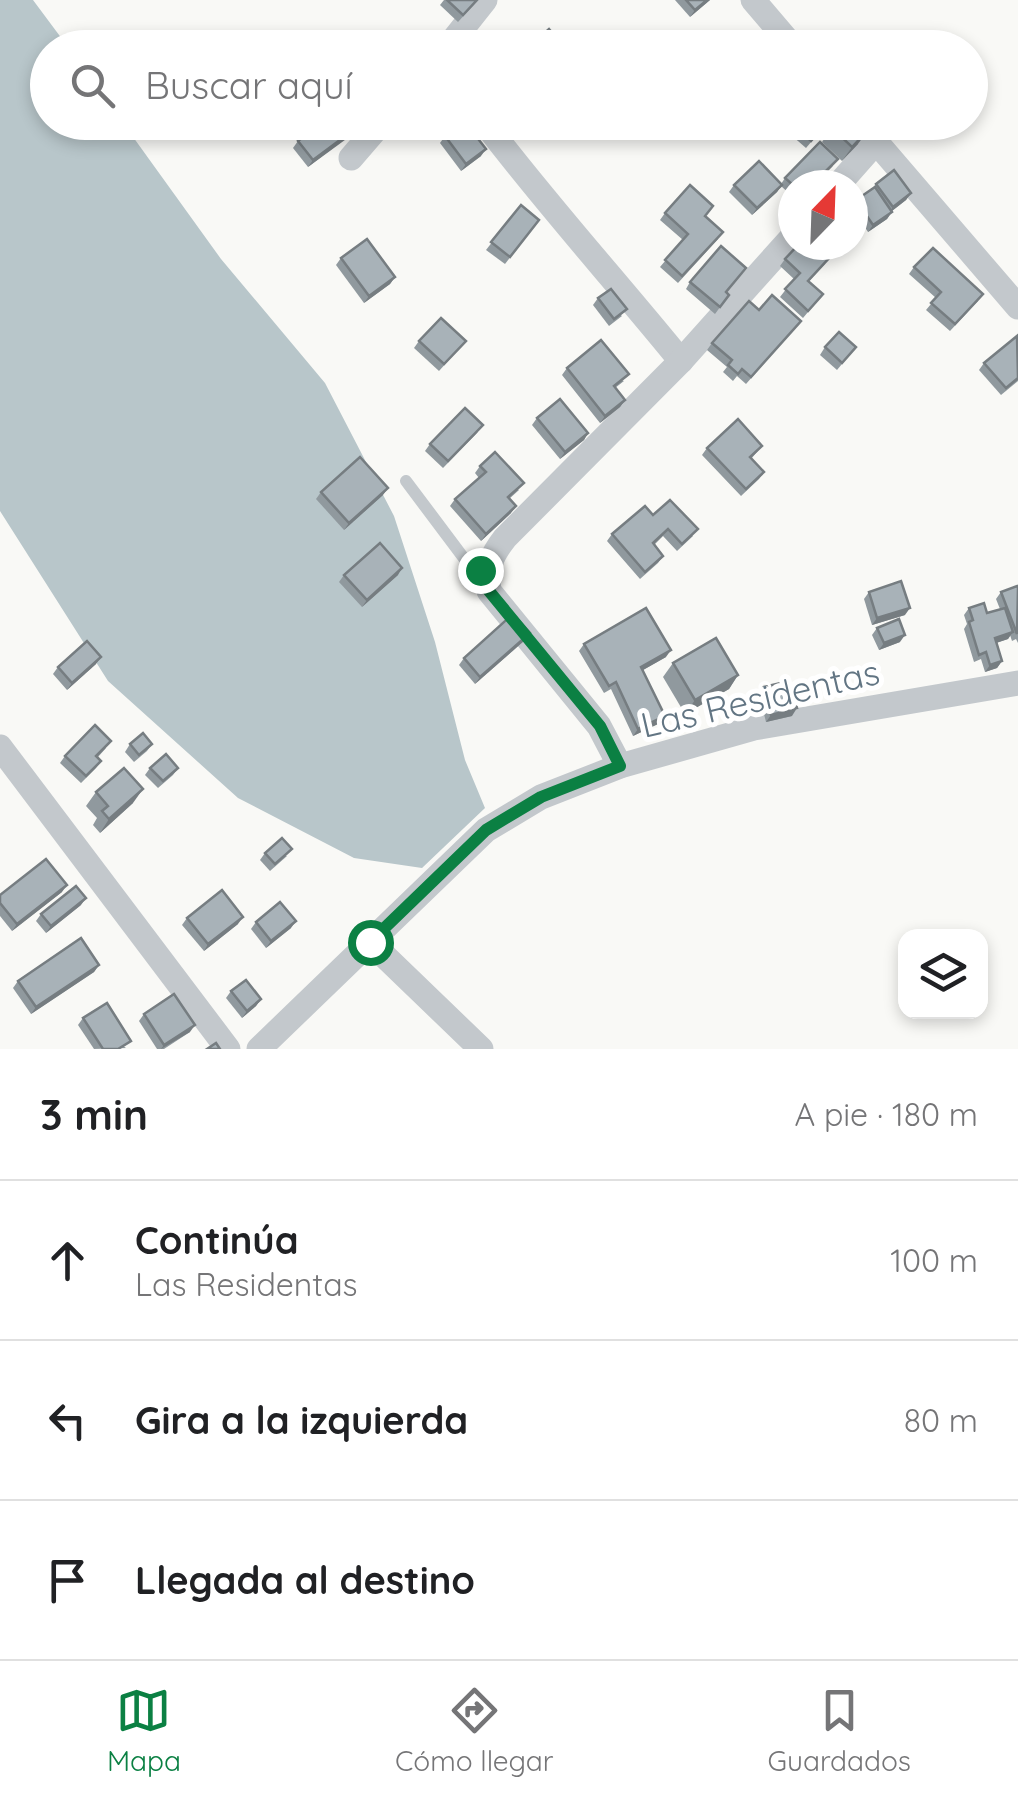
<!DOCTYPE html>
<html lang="es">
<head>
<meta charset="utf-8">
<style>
	:root { --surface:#fff; --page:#f6f6f6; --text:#202124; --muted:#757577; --line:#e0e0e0; --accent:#0b8043 }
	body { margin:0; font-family:Quicksand,sans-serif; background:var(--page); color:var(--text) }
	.controls { position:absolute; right:30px; bottom:30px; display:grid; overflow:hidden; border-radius:20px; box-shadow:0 5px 15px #0003 }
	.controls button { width:90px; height:90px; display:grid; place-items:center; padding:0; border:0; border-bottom:2px solid var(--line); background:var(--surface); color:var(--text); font:50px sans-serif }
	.compass { position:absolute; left:778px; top:170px; width:90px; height:90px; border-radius:50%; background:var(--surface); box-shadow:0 5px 15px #0003; rotate:23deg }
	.stop { position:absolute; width:30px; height:30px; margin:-22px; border:8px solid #0b8043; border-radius:50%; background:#fff }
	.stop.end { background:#0b8043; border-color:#fff; box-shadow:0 2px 10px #0008 }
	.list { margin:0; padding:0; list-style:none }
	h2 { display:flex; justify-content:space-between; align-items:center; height:130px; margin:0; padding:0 40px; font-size:42px }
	h2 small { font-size:32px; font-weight:400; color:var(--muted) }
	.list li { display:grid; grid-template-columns:65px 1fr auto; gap:30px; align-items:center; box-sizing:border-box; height:160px; padding:0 40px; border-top:2px solid var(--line) }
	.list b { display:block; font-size:38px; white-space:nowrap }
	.list p { margin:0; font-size:32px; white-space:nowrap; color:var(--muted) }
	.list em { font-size:32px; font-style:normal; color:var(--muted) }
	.icon { flex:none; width:55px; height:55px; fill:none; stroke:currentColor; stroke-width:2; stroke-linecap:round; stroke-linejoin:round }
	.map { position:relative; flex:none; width:1018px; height:1049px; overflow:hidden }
	.search { position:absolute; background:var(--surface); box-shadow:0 5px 15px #0003; left:30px; right:30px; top:30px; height:110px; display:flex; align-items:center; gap:25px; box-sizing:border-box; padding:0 35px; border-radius:55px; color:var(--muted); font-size:38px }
	.sheet { height:610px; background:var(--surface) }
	nav { display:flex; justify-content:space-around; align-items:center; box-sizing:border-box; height:140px; border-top:2px solid var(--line); background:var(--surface); font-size:28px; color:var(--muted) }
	nav a { display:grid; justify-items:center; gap:5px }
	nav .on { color:var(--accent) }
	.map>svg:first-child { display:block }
	.water { fill:#b8c6ca }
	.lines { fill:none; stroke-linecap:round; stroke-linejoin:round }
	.service { stroke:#c3c8cc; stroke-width:12 }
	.minor { stroke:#c3c8cc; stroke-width:25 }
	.wall { fill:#90999e }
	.shaded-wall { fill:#767d81 }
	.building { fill:#a8b2b8; stroke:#767d81; stroke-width:2.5 }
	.route { stroke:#0b8043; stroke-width:12 }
	.labels { text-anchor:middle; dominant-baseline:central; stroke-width:10; stroke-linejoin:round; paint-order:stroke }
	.street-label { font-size:35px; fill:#627583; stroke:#fff }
</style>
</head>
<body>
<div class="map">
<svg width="1018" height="1049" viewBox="0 0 1018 1049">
	<rect width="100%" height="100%" fill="#f9f9f6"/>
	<path class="water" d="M0 0H33L68 47 48 48V122L123 123 221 259 325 383 394 516 435 642 465 760 485 808 422 868 354 858 238 798 108 681 0 511Z"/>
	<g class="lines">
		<path class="service" d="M406 481 469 565 487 572"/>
		<g class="minor">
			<path d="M753 0 794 48"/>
			<path d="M447 48 485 0"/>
			<path d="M484 122C547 205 616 281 681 361"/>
			<path d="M859 122 1018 307"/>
			<path d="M351 158 382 122"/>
			<path d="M838 185 876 142"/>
			<path d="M0 747 228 1049"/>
			<path d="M620 766 599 726 489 591C486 568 491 556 505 538L681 361 793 236"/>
			<path d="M370 942 481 1049"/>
			<path d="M259 1049 486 830 541 797 620 766 754 728 1018 683"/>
		</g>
	</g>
	<g class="wall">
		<path d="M444 0H478L458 22 440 5Z"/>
		<path d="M675 0H710L690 17Z"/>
		<path d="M323 122H367L308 167 293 148 298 141Z"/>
		<path d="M787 122H828L806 148 783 128Z"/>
		<path d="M832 128 858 144 842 161 822 142Z"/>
		<path d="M445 136 481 156 461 171 440 143Z"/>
		<path d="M833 166 814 185H793V197L781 186 777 192 752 215 729 192 734 185 781 184 785 178Z"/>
		<path d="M876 184 911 193 906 200 892 211 887 219 868 232 853 209V204L856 200 872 189Z"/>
		<path d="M521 205 539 220 505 264 486 250Z"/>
		<path d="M665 213 705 216 718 239 678 283 660 267 683 240 660 220Z"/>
		<path d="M341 258 395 277 390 284 364 303 336 265Z"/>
		<path d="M785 259 825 264 809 281 823 294 803 318 780 297 794 279 780 266Z"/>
		<path d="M914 267 978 301 950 331 926 310 936 298 909 274Z"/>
		<path d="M746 268 726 293 729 295 715 314 686 289 690 282Z"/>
		<path d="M598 298 622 316 609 326 593 305Z"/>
		<path d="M759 310 801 321 746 384 737 376 733 381 723 372 727 367 707 350 712 343Z"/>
		<path d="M1018 337V381L1001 395 979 370 984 363Z"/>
		<path d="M419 341H466L439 371 414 348Z"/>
		<path d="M825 347H856L837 370 820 355Z"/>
		<path d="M567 368 624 381 615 388 625 400 620 407 600 423 562 375Z"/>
		<path d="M537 418 588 433 584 440 560 459 532 425Z"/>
		<path d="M478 432 443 468 425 451 430 444Z"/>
		<path d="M762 446 751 459 764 472 759 479 741 496 702 455 707 448Z"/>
		<path d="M480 466 519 490 509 499 511 513 481 541 450 506 455 499 479 478 475 473Z"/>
		<path d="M321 492 383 495 344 530 316 499Z"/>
		<path d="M653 515 693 536 677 551 663 536 654 545 663 556 658 563 640 579 607 541 612 534Z"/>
		<path d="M344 575H398L362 607 339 582Z"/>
		<path d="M1018 588V643L1016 639 1012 641 1010 635 1008 639 996 643 1002 661 997 668 985 672 981 659 974 662 964 629 967 624 964 615 969 608 987 613 1000 609 996 599 1001 592Z"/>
		<path d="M869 592 905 615 872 625 864 599Z"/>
		<path d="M877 628 900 642 879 650 872 635Z"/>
		<path d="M525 640 475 684 459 665 464 658Z"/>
		<path d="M584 644 666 657 643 670 660 723 633 736 611 689 604 693 579 651Z"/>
		<path d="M673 663 738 675 729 689 685 714 663 677Z"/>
		<path d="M96 664 67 690 53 674 58 667Z"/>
		<path d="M764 687 792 716 766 722 759 694Z"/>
		<path d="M130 744H152L147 751 134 762 125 752Z"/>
		<path d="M106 748 98 757 101 761 96 768 81 783 60 763 65 756Z"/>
		<path d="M150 768H178L173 775 158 788 145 775Z"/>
		<path d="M96 792 133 803 100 833 93 825 97 818 86 806Z"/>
		<path d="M265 853 287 856 270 871 260 860Z"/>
		<path d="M62 892 12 931 0 916V895Z"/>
		<path d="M81 905 46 933 36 921 41 914Z"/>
		<path d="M187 918 238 924 204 951 182 925Z"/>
		<path d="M256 922 291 928 266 948 251 929Z"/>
		<path d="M99 965 94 972 31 1014 13 988 18 981Z"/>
		<path d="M231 991 261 999 256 1006 242 1018 226 998Z"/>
		<path d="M144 1014 190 1032 164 1049H157L139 1021Z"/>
		<path d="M83 1018 126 1048 94 1049 78 1025Z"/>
	</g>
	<g class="shaded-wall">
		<path d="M707 0H710L690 17 695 10Z"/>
		<path d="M364 122H367L364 126 308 167 313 160Z"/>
		<path d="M868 130 858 144 842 161 852 147Z"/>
		<path d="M486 149 481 156 461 171 466 164Z"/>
		<path d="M782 185 777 192 752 215 757 208Z"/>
		<path d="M911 193 906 200 888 214 893 207Z"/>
		<path d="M892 212 887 219 868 232 873 225Z"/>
		<path d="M395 277 390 284 364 303 369 296Z"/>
		<path d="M625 400 620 407 600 423 605 416Z"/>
		<path d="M588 433 584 440 560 459 565 452Z"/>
		<path d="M388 488 383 495 344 530 349 523Z"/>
		<path d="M516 506 511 513 481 541 486 534Z"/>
		<path d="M402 568 398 575 362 607 367 600Z"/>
		<path d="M910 608 905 615 872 625 877 618Z"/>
		<path d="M1013 632 1008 639 990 645 995 638Z"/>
		<path d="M530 633 525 640 475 684 480 677Z"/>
		<path d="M905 635 900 642 879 650 884 643Z"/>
		<path d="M671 650 666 657 636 674 641 667Z"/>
		<path d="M101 657 96 664 67 690 72 683Z"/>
		<path d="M1002 661 997 668 985 672 990 665Z"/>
		<path d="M738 675 729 689 685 714 695 700Z"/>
		<path d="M797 708 792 716 766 722 771 715Z"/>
		<path d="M665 716 660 723 633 736 638 729Z"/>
		<path d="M143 789 133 803 100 833 109 819Z"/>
		<path d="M67 885 62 892 12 931 17 924Z"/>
		<path d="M86 898 81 905 46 933 51 926Z"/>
		<path d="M243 917 238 924 204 951 208 944Z"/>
		<path d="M296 921 291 928 266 948 271 941Z"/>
		<path d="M99 965 94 972 31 1014 36 1007Z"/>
		<path d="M261 999 256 1006 242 1018 247 1011Z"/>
		<path d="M195 1025 190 1032 161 1049 164 1045Z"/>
	</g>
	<g class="building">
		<path d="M447 0H477L463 15Z"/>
		<path d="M686 0H707L695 10Z"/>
		<path d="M549 29 565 48 513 47 524 37 531 45Z"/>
		<path d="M401 38 408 48H389Z"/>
		<path d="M323 122H364L313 160 298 141Z"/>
		<path d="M462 122H465L486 149 466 164 445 136Z"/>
		<path d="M790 122H827L811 141Z"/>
		<path d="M837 122H860L868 130 852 147 832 128Z"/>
		<path d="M820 142 838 159 812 185H793L785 178Z"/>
		<path d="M759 161 782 185 757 208 734 185Z"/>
		<path d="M894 170 911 193 893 207 876 184Z"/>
		<path d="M690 185 713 206 705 216 723 232 682 276 665 260 688 234 665 213Z"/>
		<path d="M875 187 892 212 873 225 856 200Z"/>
		<path d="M521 205 539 220 510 257 491 242Z"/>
		<path d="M367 239 395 277 369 296 341 258Z"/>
		<path d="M798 245H816L830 257 808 281 823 294 808 311 785 289 800 273 785 259Z"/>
		<path d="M721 246 746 268 726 292 729 295 720 307 690 282Z"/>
		<path d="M933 248 983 294 955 324 931 303 941 292 914 267Z"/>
		<path d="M611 289 627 309 614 319 598 298Z"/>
		<path d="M772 295 801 321 751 377 742 369 738 374 728 365 732 360 712 343 749 301 759 310Z"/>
		<path d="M441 318 466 341 444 364 419 341Z"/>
		<path d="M839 332 856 347 842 363 825 347Z"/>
		<path d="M1017 336 1018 378 1006 388 984 363Z"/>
		<path d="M601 340 629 374 614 386 625 400 605 416 567 368Z"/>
		<path d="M560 399 588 433 565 452 537 418Z"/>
		<path d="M465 408 483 425 448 461 430 444Z"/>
		<path d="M738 419 762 446 750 457 764 472 746 489 707 448Z"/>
		<path d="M495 452 524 483 508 497 516 506 486 534 455 499 486 472 480 466Z"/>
		<path d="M360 457 388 488 349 523 321 492Z"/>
		<path d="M670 500 698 529 682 544 668 529 653 543 663 556 645 572 612 534 645 506 653 515Z"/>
		<path d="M380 543 402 568 367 600 344 575Z"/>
		<path d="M901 581 910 608 877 618 869 592Z"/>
		<path d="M1017 586 1018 588 1017 634 1001 592Z"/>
		<path d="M984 603 987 613 1005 608 1013 632 995 638 1002 661 990 665 986 652 979 655 969 622 973 620 969 608Z"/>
		<path d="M646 608 671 650 641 667 665 716 638 729 616 682 609 686 584 644Z"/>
		<path d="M513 614 530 633 480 677 464 658Z"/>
		<path d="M899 619 905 635 884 643 877 628Z"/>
		<path d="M716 638 738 675 695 700 673 663Z"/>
		<path d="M87 641 101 657 72 683 58 667Z"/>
		<path d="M789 681 797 708 771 715 764 687Z"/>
		<path d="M95 725 111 741 96 756 101 761 86 776 65 756Z"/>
		<path d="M143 733 152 744 139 755 130 744Z"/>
		<path d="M166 754 178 768 163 781 150 768Z"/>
		<path d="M124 768 143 789 109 819 102 811 108 806 96 792Z"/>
		<path d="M282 838 292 849 275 864 265 853Z"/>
		<path d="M46 859 67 885 17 924 0 903V895Z"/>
		<path d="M76 886 86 898 51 926 41 914Z"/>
		<path d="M222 890 243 917 208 944 187 918Z"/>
		<path d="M280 902 296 921 271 941 256 922Z"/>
		<path d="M81 938 99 965 36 1007 18 981Z"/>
		<path d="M246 980 261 999 247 1011 231 991Z"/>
		<path d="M174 994 195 1025 164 1045 144 1014Z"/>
		<path d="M107 1003 131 1041 118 1049H103L83 1018Z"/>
		<path d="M216 1043 220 1049H207Z"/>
	</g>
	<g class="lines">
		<path class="route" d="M370 942 486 830 541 797 620 766 600 726 489 591 486 572 480 570"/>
	</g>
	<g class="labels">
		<g class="street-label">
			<text transform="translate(760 698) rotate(-13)">Las Residentas</text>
		</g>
	</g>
</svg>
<div class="controls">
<button><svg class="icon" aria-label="layers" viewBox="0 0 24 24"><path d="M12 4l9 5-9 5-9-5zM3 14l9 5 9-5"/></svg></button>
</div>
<svg class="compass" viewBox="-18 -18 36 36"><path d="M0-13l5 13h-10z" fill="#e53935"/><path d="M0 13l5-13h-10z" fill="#757577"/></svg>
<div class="stop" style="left:370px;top:942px"></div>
<div class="stop end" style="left:480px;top:570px"></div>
<div class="search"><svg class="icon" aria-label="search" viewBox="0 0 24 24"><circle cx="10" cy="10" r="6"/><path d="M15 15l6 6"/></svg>Buscar aquí</div>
</div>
<section class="sheet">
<h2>3 min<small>A pie · 180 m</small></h2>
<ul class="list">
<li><svg class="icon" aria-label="ahead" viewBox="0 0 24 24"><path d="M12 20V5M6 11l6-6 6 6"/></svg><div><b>Continúa</b><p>Las Residentas</p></div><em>100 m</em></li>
<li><svg class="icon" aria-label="left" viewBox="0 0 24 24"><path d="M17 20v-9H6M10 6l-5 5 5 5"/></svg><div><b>Gira a la izquierda</b></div><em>80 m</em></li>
<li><svg class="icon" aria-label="arrive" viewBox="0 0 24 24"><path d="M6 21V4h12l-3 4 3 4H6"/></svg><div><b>Llegada al destino</b></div></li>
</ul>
</section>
<nav>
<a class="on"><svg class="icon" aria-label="map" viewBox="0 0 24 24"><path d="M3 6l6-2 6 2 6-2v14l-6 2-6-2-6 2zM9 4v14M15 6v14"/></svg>Mapa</a>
<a><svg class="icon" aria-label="directions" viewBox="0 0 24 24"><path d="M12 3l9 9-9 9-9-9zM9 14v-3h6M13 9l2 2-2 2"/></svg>Cómo llegar</a>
<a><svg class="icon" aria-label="saved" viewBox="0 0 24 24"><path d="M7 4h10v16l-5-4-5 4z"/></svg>Guardados</a>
</nav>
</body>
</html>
